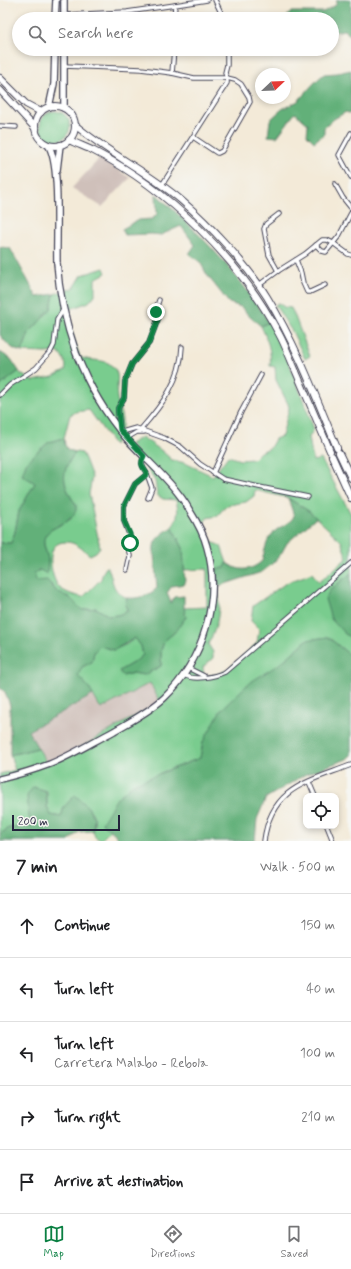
<!DOCTYPE html>
<html lang="en">
<head>
<meta charset="utf-8">
<style>
	:root { --surface:#fff; --page:#f2f2f2; --text:#202124; --muted:#757577; --line:#e0e0e0; --accent:#0b8043 }
	body { margin:0; font-family:Mynerve,sans-serif; background:var(--page); color:var(--text) }
	.controls { position:absolute; right:12px; bottom:12px; display:grid; overflow:hidden; border-radius:8px; box-shadow:0 2px 6px #0003 }
	.controls button { width:36px; height:36px; display:grid; place-items:center; padding:0; border:0; border-bottom:1px solid var(--line); background:var(--surface); color:var(--text); font:20px sans-serif }
	.compass { position:absolute; left:255px; top:68px; width:36px; height:36px; border-radius:50%; background:var(--surface); box-shadow:0 2px 6px #0003; rotate:67deg }
	.scale { position:absolute; left:12px; bottom:10px; width:108px; box-sizing:border-box; padding-left:4px; border:2px solid #22223b; border-top:0; font-size:11px; line-height:14px; white-space:nowrap; color:#22223b; -webkit-text-stroke:3px #f6f6f2; paint-order:stroke }
	.stop { position:absolute; width:12px; height:12px; margin:-9px; border:3px solid #0b8043; border-radius:50%; background:#fff }
	.stop.end { background:#0b8043; border-color:#fff; box-shadow:0 1px 4px #0008 }
	.list { margin:0; padding:0; list-style:none }
	h2 { display:flex; justify-content:space-between; align-items:center; height:52px; margin:0; padding:0 16px; font-size:17px }
	h2 small { font-size:13px; font-weight:400; color:var(--muted) }
	.list li { display:grid; grid-template-columns:26px 1fr auto; gap:12px; align-items:center; box-sizing:border-box; height:64px; padding:0 16px; border-top:1px solid var(--line) }
	.list b { display:block; font-size:15px; white-space:nowrap }
	.list p { margin:0; font-size:13px; white-space:nowrap; color:var(--muted) }
	.list em { font-size:13px; font-style:normal; color:var(--muted) }
	.icon { flex:none; width:22px; height:22px; fill:none; stroke:currentColor; stroke-width:2; stroke-linecap:round; stroke-linejoin:round }
	.map { position:relative; flex:none; width:351px; height:841px; overflow:hidden }
	.search { position:absolute; background:var(--surface); box-shadow:0 2px 6px #0003; left:12px; right:12px; top:12px; height:44px; display:flex; align-items:center; gap:10px; box-sizing:border-box; padding:0 14px; border-radius:22px; color:var(--muted); font-size:15px }
	.sheet { height:372px; background:var(--surface) }
	nav { display:flex; justify-content:space-around; align-items:center; box-sizing:border-box; height:56px; border-top:1px solid var(--line); background:var(--surface); font-size:11px; color:var(--muted) }
	nav a { display:grid; justify-items:center; gap:2px }
	nav .on { color:var(--accent) }
	.map>svg:first-child { display:block }
	.industrial { fill:#cfc0ba }
	.green { fill:#79cc8e; stroke:#4e7764; fill-rule:evenodd }
	.forest { fill:#62b079; stroke:#42695a }
	.lines { fill:none; stroke-linecap:round; stroke-linejoin:round }
	.street-casing { stroke:#414053; stroke-width:5.5 }
	.primary-casing { stroke:#414053; stroke-width:8 }
	.highway-casing { stroke:#414053; stroke-width:8 }
	.street { stroke:#fff; stroke-width:3.5 }
	.primary { stroke:#fff; stroke-width:5.5 }
	.highway { stroke:#fff; stroke-width:6 }
	.route { stroke:#0b8043; stroke-width:5 }
</style>
</head>
<body>
<div class="map">
<svg width="351" height="841" viewBox="0 0 351 841">
	<rect width="100%" height="100%" fill="#f6f6f2"/>
	<filter id="ink" filterUnits="userSpaceOnUse"><feTurbulence type="fractalNoise" baseFrequency=".025" numOctaves="2"/><feDisplacementMap in="SourceGraphic" scale="8" xChannelSelector="R" yChannelSelector="G"/><feConvolveMatrix kernelMatrix="1 2 1 2 8 2 1 2 1" color-interpolation-filters="sRGB"/></filter>
	<filter id="wash" filterUnits="userSpaceOnUse"><feTurbulence type="fractalNoise" baseFrequency=".012" numOctaves="4" result="noise"/><feDisplacementMap in="SourceGraphic" scale="16" xChannelSelector="R" yChannelSelector="G"/><feGaussianBlur stdDeviation="0.9" result="paint"/><feColorMatrix in="noise" values="0 0 0 0 0 0 0 0 0 0 0 0 0 0 0 0 0 1.4 0 .05"/><feComposite in="paint" operator="in"/></filter>
	<g filter="url(#wash)">
		<rect width="100%" height="100%" fill="#f3ead8"/>
		<g class="industrial">
			<path d="M100 158 130 178 102 207 72 188Z"/>
			<path d="M150 682 160 702 135 719 48 764 28 731 93 695 102 709Z"/>
		</g>
		<g class="green">
			<circle cx="55" cy="126" r="15"/>
			<path d="M104 268 106 273 95 279V295L89 302 65 311 80 357C90 362 105 358 112 366 122 375 115 386 117 398 118 405 123 418 122 425 122 431 117 439 114 445L89 410 76 412 70 415 64 438 49 442 26 463 35 483 19 511 15 532 11 543H0V386L19 371 21 374 33 381 53 377 65 371C68 364 63 356 57 352L45 353 22 352 29 333 51 309 54 294 74 288 82 275Z"/>
			<path d="M279 303 284 307 291 308 294 314 310 356 305 359 293 333 275 305Z"/>
			<path d="M269 322 288 360 314 429 309 437 313 461 321 459 351 514V573L330 590 344 633 351 638V656L328 637 307 640 281 663 203 742 200 758 160 773 103 823 110 831 101 840 95 837C91 828 96 826 94 818 92 809 82 802 75 796L64 807 61 817 51 815 47 807V791L34 787 29 817 33 826 9 828 0 834V774L15 770 10 755 38 748 48 764 66 756 160 702 150 683 101 709 89 688 78 676 82 667 92 662 94 652 100 646 114 650 127 644 135 638 141 646 143 655 136 661 119 671 123 676 133 673 144 675 161 666V651L164 641 175 632 186 617 184 608 207 607V569L184 570 183 548 172 527C178 518 179 511 176 500L163 499 157 495 155 481 130 444 142 437 162 451 172 460 185 463 213 476 228 456 240 460 253 459 260 452 270 448 275 439 282 436 289 408 288 404 276 380 275 367 270 366C272 351 267 339 261 326ZM255 490 288 498 310 512 341 541 347 558 319 582 312 573 286 583 253 606 251 621 259 629 257 643 227 670 218 674 204 676 203 667 213 658V652L208 644C222 620 221 596 215 569L225 568 227 563 221 546C208 541 205 538 203 524L207 518 217 516 224 508 229 505 246 502 254 496Z"/>
			<path d="M76 452 82 453 85 459 92 477 89 494 100 547 96 552 90 555C83 550 76 542 66 542 44 541 50 574 58 586 63 592 75 596 83 597L101 579 103 572 107 566C115 581 109 589 127 598L125 605 128 611 118 615 109 616 96 608 82 610 69 597 58 594 52 585 36 581 34 573 40 570 47 573 48 560 43 540 47 532 71 519 76 505C62 483 59 473 76 452Z"/>
		</g>
		<g class="forest">
			<path d="M337 0H351V36L344 30 334 32 332 35V19H285L291 12H323L336 5Z"/>
			<path d="M351 70V114L346 112 334 119 324 128V134L314 142 307 135 308 124 295 113 277 137 268 136 270 120 282 109 298 101 315 82 324 74 337 73Z"/>
			<path d="M156 194C199 232 238 273 269 322L261 326 250 317 241 307 229 303 207 275 200 262 189 254 195 245 181 226 161 235 151 234 125 235 122 229 138 220 152 219 157 214Z"/>
			<path d="M0 247 10 248 37 297 54 294 51 309 29 333 22 352C12 350 6 343 0 335Z"/>
			<path d="M0 352 11 359 19 371 0 386Z"/>
			<path d="M64 438 65 445 68 450 76 452C62 469 61 480 72 499 75 503 77 505 76 510 71 526 45 526 44 540 43 548 48 555 48 561 48 565 47 570 47 574L40 570 34 573 36 581 47 580 58 593 69 597 82 610 96 608 109 616 118 615 128 611 125 605 127 598C137 599 149 596 157 588 156 581 156 573 155 566 153 542 151 541 172 527L183 548 185 584 172 586 167 593 171 603 174 597 184 596V608L186 617 175 632 164 641 161 651V666L144 675 133 673 123 676 119 671 136 661 143 655 141 646 135 638 114 650 100 646 94 652 92 662 82 667 78 676 89 688 93 695 28 731 38 748 10 755V705L5 692 0 688V543H11L15 532 19 511 35 483 22 475 26 463 38 451 49 442Z"/>
			<path d="M288 498 310 512 316 518 287 543 281 554 271 565 262 572 219 586 215 569 225 568 227 563C239 572 251 571 262 561 265 550 266 540 274 532 280 526 290 524 294 516Z"/>
			<path d="M351 573V638L344 633 331 619 325 599 330 590Z"/>
			<path d="M328 637 351 656V755L347 759 306 774 266 798 257 819 255 841H118L115 834 102 823 117 798 133 784 200 758 203 742 221 710 249 683 281 663 307 640Z"/>
			<path d="M33 787 46 791 47 807 51 815 61 817 64 807 75 795 88 807 94 818 93 831 79 832 69 841H0V834L9 828 33 826 29 817 27 796Z"/>
		</g>
	</g>
	<g filter="url(#ink)">
		<g class="lines">
			<defs>
				<g id="street">
					<path d="M215 0 224 19"/>
					<path d="M64 15 127 12 175 5"/>
					<path d="M174 19 175 5 207 0"/>
					<path d="M64 66 141 69 172 73 194 78H227L235 80 241 84 249 97 250 102 222 151 218 153H217L193 137"/>
					<path d="M172 73 174 49"/>
					<path d="M0 126 16 127"/>
					<path d="M351 133 339 155 351 177"/>
					<path d="M335 184 343 198 351 208"/>
					<path d="M162 185 227 83V78L225 73 227 65V49"/>
					<path d="M316 245 322 251 326 252 339 236 351 213"/>
					<path d="M296 260 301 273 303 283 307 292H310L325 285"/>
					<path d="M278 271 269 255 264 229 266 224 279 214"/>
					<path d="M259 285 278 271 305 254 322 240H327L333 243 348 254 351 255"/>
					<path d="M0 395 10 385 36 368 51 351 54 345 57 320 63 310"/>
					<path d="M120 429 118 413V408L124 398 125 381 132 364 149 343 158 319 156 309 159 300"/>
					<path d="M141 429C162 405 181 380 182 347"/>
					<path d="M122 432 136 428 164 438 181 447 200 464 223 479 259 487 308 497"/>
					<path d="M127 438 137 432H144"/>
					<path d="M213 473 241 412 261 375"/>
					<path d="M147 474 152 488 148 498"/>
					<path d="M127 570 130 556 128 548 130 537 124 521V506L135 484 147 474C143 467 140 464 144 456"/>
					<path d="M188 668 204 676"/>
					<path d="M184 675C194 681 214 677 225 672L296 611 351 563"/>
					<path d="M309 782 315 796"/>
					<path d="M327 826 333 841"/>
					<path d="M264 841C271 787 308 782 351 765"/>
				</g>
				<g id="primary">
					<path d="M55 19 56 0"/>
					<path d="M64 19V0"/>
					<path d="M49 107 54 84 55 49"/>
					<path d="M64 108V49"/>
					<path d="M57 170 60 145"/>
					<path d="M0 779C17 775 34 770 50 764 72 755 93 742 114 731 131 721 149 712 164 698 203 661 222 599 207 547 204 535 197 522 190 511 175 484 148 462 127 439 105 414 88 384 76 353 66 324 59 294 57 263 56 237 61 163 48 145"/>
				</g>
				<g id="highway">
					<path d="M0 78 26 104 41 112"/>
					<path d="M0 90 36 129"/>
					<circle cx="55" cy="126" r="20"/>
					<path d="M75 125C108 153 148 172 181 200 210 225 247 265 267 297 296 344 316 397 337 448"/>
					<path d="M69 140C77 144 86 147 94 151 168 189 240 260 279 334 285 345 289 356 294 367 306 395 318 423 330 451"/>
					<path d="M339 453 351 478"/>
					<path d="M332 456 351 498"/>
				</g>
			</defs>
			<use href="#street" class="street-casing"/>
			<use href="#primary" class="primary-casing"/>
			<use href="#highway" class="highway-casing"/>
			<use href="#street" class="street"/>
			<use href="#primary" class="primary"/>
			<use href="#highway" class="highway"/>
		</g>
	</g>
	<g class="lines" filter="url(#ink)">
		<path class="route" d="M130 543V534L124 521V506L135 484 147 474C143 466 139 466 144 456L120 430 118 412V408L124 398 125 381 128 374 132 364 149 343 158 319 156 312"/>
	</g>
</svg>
<div class="controls">
<button><svg class="icon" aria-label="locate" viewBox="0 0 24 24"><circle cx="12" cy="12" r="6"/><path d="M12 2v4M12 18v4M2 12h4M18 12h4"/></svg></button>
</div>
<svg class="compass" viewBox="-18 -18 36 36"><path d="M0-13l5 13h-10z" fill="#e53935"/><path d="M0 13l5-13h-10z" fill="#757577"/></svg>
<div class="scale">200 m</div>
<div class="stop" style="left:130px;top:543px"></div>
<div class="stop end" style="left:156px;top:312px"></div>
<div class="search"><svg class="icon" aria-label="search" viewBox="0 0 24 24"><circle cx="10" cy="10" r="6"/><path d="M15 15l6 6"/></svg>Search here</div>
</div>
<section class="sheet">
<h2>7 min<small>Walk · 500 m</small></h2>
<ul class="list">
<li><svg class="icon" aria-label="ahead" viewBox="0 0 24 24"><path d="M12 20V5M6 11l6-6 6 6"/></svg><div><b>Continue</b></div><em>150 m</em></li>
<li><svg class="icon" aria-label="left" viewBox="0 0 24 24"><path d="M17 20v-9H6M10 6l-5 5 5 5"/></svg><div><b>Turn left</b></div><em>40 m</em></li>
<li><svg class="icon" aria-label="left" viewBox="0 0 24 24"><path d="M17 20v-9H6M10 6l-5 5 5 5"/></svg><div><b>Turn left</b><p>Carretera Malabo - Rebola</p></div><em>100 m</em></li>
<li><svg class="icon" aria-label="right" viewBox="0 0 24 24"><path d="M7 20v-9h11M14 6l5 5-5 5"/></svg><div><b>Turn right</b></div><em>210 m</em></li>
<li><svg class="icon" aria-label="arrive" viewBox="0 0 24 24"><path d="M6 21V4h12l-3 4 3 4H6"/></svg><div><b>Arrive at destination</b></div></li>
</ul>
</section>
<nav>
<a class="on"><svg class="icon" aria-label="map" viewBox="0 0 24 24"><path d="M3 6l6-2 6 2 6-2v14l-6 2-6-2-6 2zM9 4v14M15 6v14"/></svg>Map</a>
<a><svg class="icon" aria-label="directions" viewBox="0 0 24 24"><path d="M12 3l9 9-9 9-9-9zM9 14v-3h6M13 9l2 2-2 2"/></svg>Directions</a>
<a><svg class="icon" aria-label="saved" viewBox="0 0 24 24"><path d="M7 4h10v16l-5-4-5 4z"/></svg>Saved</a>
</nav>
</body>
</html>
